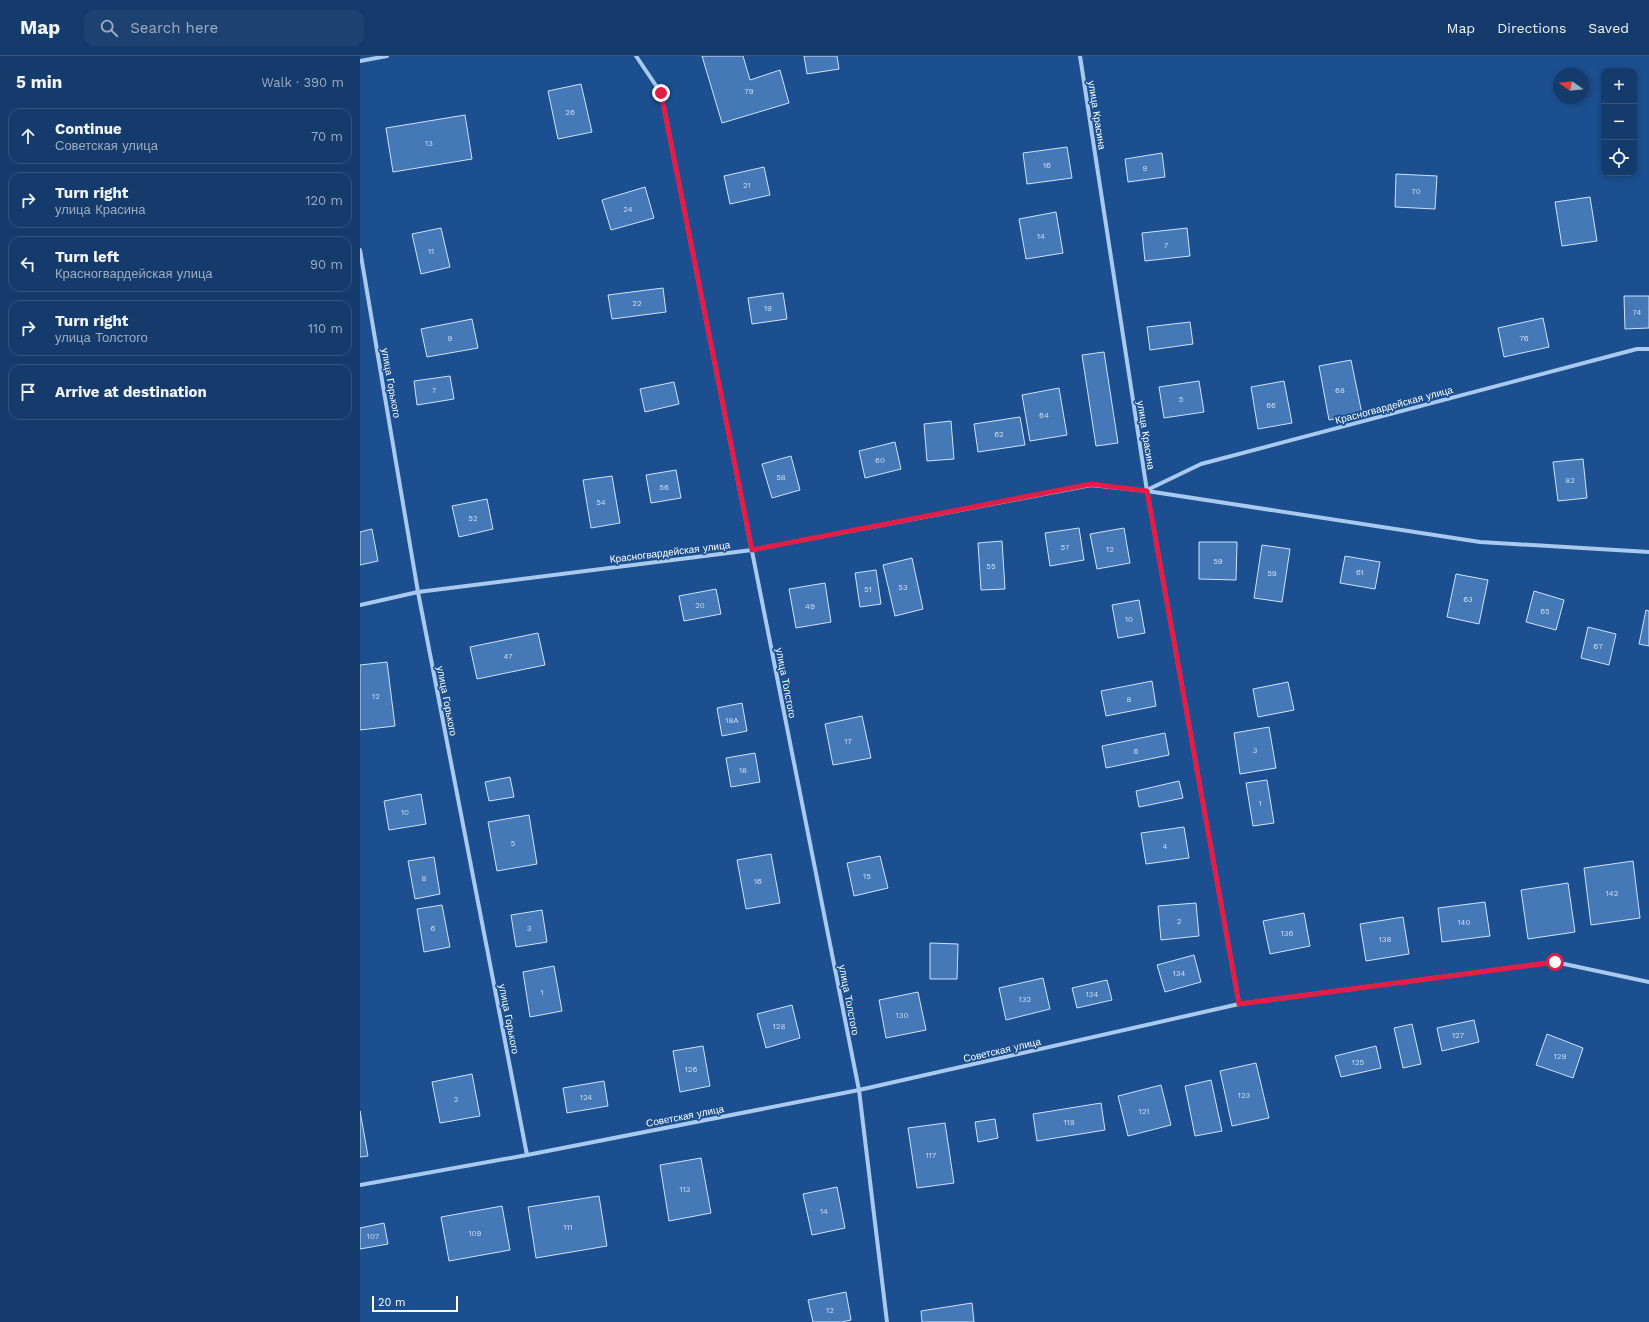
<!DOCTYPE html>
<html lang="en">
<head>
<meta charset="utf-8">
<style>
	:root { --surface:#143b6b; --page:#1d4271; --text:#f1f3f6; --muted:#9dadc1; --line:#33557e }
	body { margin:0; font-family:"Work Sans",sans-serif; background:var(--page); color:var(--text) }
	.controls { position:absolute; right:12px; top:12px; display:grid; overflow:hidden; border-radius:8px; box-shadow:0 2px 6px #0003 }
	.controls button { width:36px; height:36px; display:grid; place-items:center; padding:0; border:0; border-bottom:1px solid var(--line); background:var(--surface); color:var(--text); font:20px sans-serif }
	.compass { position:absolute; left:1193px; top:12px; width:36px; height:36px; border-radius:50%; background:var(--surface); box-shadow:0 2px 6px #0003; rotate:284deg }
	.scale { position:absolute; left:12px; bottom:10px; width:86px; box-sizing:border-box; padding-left:4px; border:2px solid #fff; border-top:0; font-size:11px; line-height:14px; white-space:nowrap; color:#fff; -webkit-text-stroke:3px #1b4f8f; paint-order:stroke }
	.stop { position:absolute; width:12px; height:12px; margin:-9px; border:3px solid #e11d48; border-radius:50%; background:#fff }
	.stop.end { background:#e11d48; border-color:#fff; box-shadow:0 1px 4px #0008 }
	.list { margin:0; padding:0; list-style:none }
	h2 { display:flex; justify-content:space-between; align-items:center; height:52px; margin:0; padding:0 16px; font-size:17px }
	h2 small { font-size:13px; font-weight:400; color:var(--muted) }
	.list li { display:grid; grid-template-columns:26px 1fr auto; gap:12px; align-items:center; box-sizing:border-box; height:56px; margin:0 8px 8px; padding:0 8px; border:1px solid var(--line); border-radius:12px }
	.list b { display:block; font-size:15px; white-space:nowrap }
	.list p { margin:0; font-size:13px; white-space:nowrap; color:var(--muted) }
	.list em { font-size:13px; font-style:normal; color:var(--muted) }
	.icon { flex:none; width:22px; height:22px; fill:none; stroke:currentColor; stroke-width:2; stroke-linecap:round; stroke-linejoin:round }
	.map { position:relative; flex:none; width:1289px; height:1266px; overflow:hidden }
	header { display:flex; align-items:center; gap:24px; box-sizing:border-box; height:56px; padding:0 20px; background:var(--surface); border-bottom:1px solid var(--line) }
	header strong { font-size:19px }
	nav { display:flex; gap:22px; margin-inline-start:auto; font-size:14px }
	.search { width:280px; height:36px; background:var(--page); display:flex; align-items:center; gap:10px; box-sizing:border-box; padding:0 14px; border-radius:12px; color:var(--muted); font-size:15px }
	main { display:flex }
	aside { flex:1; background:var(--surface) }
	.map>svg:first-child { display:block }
	.building { fill:#4478b7; stroke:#cfe3fa }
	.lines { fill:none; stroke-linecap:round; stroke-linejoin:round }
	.street { stroke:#a9c9ee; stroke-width:4 }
	.route { stroke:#e11d48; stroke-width:5 }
	.labels { text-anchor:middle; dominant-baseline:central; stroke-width:3.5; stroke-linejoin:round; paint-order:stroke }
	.number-label { font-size:8px; fill:#d0dded }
	.street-label { font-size:10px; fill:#fff; stroke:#1b4f8f }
</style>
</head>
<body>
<header>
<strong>Map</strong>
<div class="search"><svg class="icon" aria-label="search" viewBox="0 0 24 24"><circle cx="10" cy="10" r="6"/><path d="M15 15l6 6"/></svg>Search here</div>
<nav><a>Map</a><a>Directions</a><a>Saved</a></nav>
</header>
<main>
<aside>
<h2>5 min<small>Walk · 390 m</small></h2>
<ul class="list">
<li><svg class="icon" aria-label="ahead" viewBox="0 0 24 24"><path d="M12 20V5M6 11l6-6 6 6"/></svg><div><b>Continue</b><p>Советская улица</p></div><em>70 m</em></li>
<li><svg class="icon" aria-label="right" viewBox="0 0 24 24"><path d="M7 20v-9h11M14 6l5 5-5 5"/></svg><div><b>Turn right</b><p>улица Красина</p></div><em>120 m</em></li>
<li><svg class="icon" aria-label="left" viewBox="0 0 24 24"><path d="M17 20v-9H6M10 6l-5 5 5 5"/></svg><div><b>Turn left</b><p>Красногвардейская улица</p></div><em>90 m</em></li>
<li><svg class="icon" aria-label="right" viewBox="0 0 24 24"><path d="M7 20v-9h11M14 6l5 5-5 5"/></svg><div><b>Turn right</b><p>улица Толстого</p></div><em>110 m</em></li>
<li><svg class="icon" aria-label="arrive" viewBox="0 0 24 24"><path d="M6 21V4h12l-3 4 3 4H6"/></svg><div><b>Arrive at destination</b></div></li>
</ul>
</aside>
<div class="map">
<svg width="1289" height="1266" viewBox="0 0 1289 1266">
	<rect width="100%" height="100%" fill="#1b4f8f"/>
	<g class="building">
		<path d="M342 0H383L390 24 420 14 429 47 362 67Z"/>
		<path d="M444 0H477L479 13 447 18Z"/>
		<path d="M221 28 232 76 198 83 188 35Z"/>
		<path d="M105 59 112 103 33 116 26 72Z"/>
		<path d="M707 91 712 122 667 128 663 97Z"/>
		<path d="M802 97 805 121 768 126 765 103Z"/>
		<path d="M404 111 410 139 370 148 364 120Z"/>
		<path d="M1036 118 1077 120 1075 153 1035 151Z"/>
		<path d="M285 131 294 162 251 174 242 144Z"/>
		<path d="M1230 141 1237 185 1202 190 1195 146Z"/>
		<path d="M696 156 703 197 666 203 659 163Z"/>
		<path d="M81 172 90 211 61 218 52 178Z"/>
		<path d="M827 172 830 200 785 205 782 177Z"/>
		<path d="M303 232 306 256 252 263 248 239Z"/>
		<path d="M423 237 427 263 392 268 388 242Z"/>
		<path d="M1264 240H1289V272L1265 273Z"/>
		<path d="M1183 262 1189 291 1144 301 1138 272Z"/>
		<path d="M112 263 118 292 67 301 61 273Z"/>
		<path d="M830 266 833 288 790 294 787 271Z"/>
		<path d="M744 296 758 387 736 390 722 299Z"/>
		<path d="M991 304 1002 358 969 364 959 310Z"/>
		<path d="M90 320 94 343 57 349 54 325Z"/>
		<path d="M839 325 844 356 804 362 799 331Z"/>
		<path d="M924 325 932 367 898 373 891 331Z"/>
		<path d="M314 326 319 348 285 356 280 333Z"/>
		<path d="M699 332 707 379 670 385 662 339Z"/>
		<path d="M660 361 665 389 618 396 614 368Z"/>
		<path d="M591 365 594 403 567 405 564 368Z"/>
		<path d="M535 386 541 413 505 422 499 395Z"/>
		<path d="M431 400 440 434 412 442 402 408Z"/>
		<path d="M1223 403 1227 442 1198 445 1193 406Z"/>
		<path d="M316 414 321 442 291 447 286 419Z"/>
		<path d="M252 420 260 467 231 472 223 424Z"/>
		<path d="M127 443 133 473 99 481 92 450Z"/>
		<path d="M719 472 724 504 690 510 685 477Z"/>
		<path d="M764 472 770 507 737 513 730 478Z"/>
		<path d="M12 473 18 505 0 509V476Z"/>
		<path d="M642 485 645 533 621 534 618 487Z"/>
		<path d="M839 486H877L876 524 839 523Z"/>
		<path d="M902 489 930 493 922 546 894 542Z"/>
		<path d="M985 500 1020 506 1015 533 980 527Z"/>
		<path d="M552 502 563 553 535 560 523 509Z"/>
		<path d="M516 514 521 548 500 551 495 517Z"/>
		<path d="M1096 518 1128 524 1119 568 1087 561Z"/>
		<path d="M465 527 471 566 436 572 429 533Z"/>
		<path d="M356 533 361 558 324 565 319 540Z"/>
		<path d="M1174 535 1204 544 1196 574 1166 566Z"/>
		<path d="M779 544 785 577 758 582 752 549Z"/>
		<path d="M1286 554 1289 555V590L1279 588Z"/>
		<path d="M1228 571 1256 578 1249 609 1221 602Z"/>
		<path d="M178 577 185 609 117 623 110 591Z"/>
		<path d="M27 606 35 670 0 674V609Z"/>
		<path d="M792 625 796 650 746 660 741 635Z"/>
		<path d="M928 626 934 654 898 661 893 633Z"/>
		<path d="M382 647 387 675 362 680 357 652Z"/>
		<path d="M502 660 511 702 473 709 465 668Z"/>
		<path d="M909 671 916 712 880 718 874 677Z"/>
		<path d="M805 677 809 699 746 712 742 690Z"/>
		<path d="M395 697 400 726 371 731 366 702Z"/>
		<path d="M150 721 154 741 129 745 125 726Z"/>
		<path d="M907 724 914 767 893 770 886 727Z"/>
		<path d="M819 725 823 742 779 751 776 735Z"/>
		<path d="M61 738 66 768 29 774 24 745Z"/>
		<path d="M169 759 177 808 137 815 128 766Z"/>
		<path d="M824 771 829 802 786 808 781 777Z"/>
		<path d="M411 798 420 847 386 853 377 804Z"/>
		<path d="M520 800 528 832 494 840 487 807Z"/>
		<path d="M74 801 80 838 55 843 48 805Z"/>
		<path d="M1273 805 1280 862 1231 869 1224 812Z"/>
		<path d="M1208 827 1215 876 1168 883 1161 834Z"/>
		<path d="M1125 846 1130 880 1082 886 1078 852Z"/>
		<path d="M836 847 839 880 801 884 798 850Z"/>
		<path d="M82 849 90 891 64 896 57 853Z"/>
		<path d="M182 854 187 886 156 891 151 859Z"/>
		<path d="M944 857 950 890 910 898 903 865Z"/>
		<path d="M1043 861 1049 898 1006 905 1000 868Z"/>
		<path d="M570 887 598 888 597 923H570Z"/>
		<path d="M834 899 841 926 805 936 797 909Z"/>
		<path d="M194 910 202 955 170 961 163 916Z"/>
		<path d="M683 922 690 953 646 964 639 932Z"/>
		<path d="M747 924 752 944 717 952 712 932Z"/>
		<path d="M558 936 566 974 526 982 519 944Z"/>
		<path d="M432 949 440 982 406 992 397 958Z"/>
		<path d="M1114 964 1119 986 1082 995 1077 972Z"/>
		<path d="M1052 968 1061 1008 1043 1012 1034 972Z"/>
		<path d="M1187 978 1223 992 1213 1022 1176 1009Z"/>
		<path d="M343 990 350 1030 320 1036 313 995Z"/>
		<path d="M1016 990 1021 1012 981 1021 975 1000Z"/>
		<path d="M896 1007 909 1062 872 1070 860 1015Z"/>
		<path d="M112 1018 120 1060 80 1067 72 1026Z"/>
		<path d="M851 1024 862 1075 835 1080 825 1030Z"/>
		<path d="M244 1025 248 1050 207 1057 203 1032Z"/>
		<path d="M801 1029 811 1069 768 1080 758 1040Z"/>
		<path d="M741 1047 745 1074 677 1085 673 1058Z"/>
		<path d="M0 1055 8 1100 0 1101Z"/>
		<path d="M635 1063 638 1082 618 1086 615 1066Z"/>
		<path d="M585 1067 594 1127 557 1132 548 1072Z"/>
		<path d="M341 1102 351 1157 309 1165 300 1109Z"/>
		<path d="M477 1131 485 1172 452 1179 443 1138Z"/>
		<path d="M239 1140 247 1190 176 1202 168 1151Z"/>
		<path d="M142 1150 150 1194 89 1205 81 1161Z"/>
		<path d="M24 1167 28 1188 0 1193V1172Z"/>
		<path d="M486 1236 491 1264 482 1266H453L448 1244Z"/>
		<path d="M612 1247 614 1266H562L561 1255Z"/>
	</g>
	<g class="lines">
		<g class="street">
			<path d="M276 0 301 37 499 1034 527 1266"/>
			<path d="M720 0 787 435 879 948"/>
			<path d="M0 5 27 0"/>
			<path d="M0 194 58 536 167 1099"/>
			<path d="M787 434 841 408 1277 293H1289"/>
			<path d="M0 549 58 536 392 494 731 429 787 435 1120 486 1289 496"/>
			<path d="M0 1129 167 1099 499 1034 879 948 1195 906 1289 926"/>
		</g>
	</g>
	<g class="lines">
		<path class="route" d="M301 37 392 494 731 428 787 435 879 948 1195 906"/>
	</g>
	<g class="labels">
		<g class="number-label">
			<text x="389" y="35">79</text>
			<text x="210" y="56">26</text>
			<text x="69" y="87">13</text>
			<text x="687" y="109">16</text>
			<text x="785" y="112">9</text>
			<text x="387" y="129">21</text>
			<text x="1056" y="135">70</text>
			<text x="268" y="153">24</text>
			<text x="681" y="180">14</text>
			<text x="806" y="189">7</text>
			<text x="71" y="195">11</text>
			<text x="277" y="247">22</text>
			<text x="408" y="252">19</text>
			<text x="1277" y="256">74</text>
			<text x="90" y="282">9</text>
			<text x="1164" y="282">76</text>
			<text x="74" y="334">7</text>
			<text x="980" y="334">68</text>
			<text x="821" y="343">5</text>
			<text x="911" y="349">66</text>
			<text x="684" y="359">64</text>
			<text x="639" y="378">62</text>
			<text x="520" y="404">60</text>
			<text x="421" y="421">58</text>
			<text x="1210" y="424">82</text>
			<text x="304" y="431">56</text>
			<text x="241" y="446">54</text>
			<text x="113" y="462">52</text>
			<text x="705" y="491">57</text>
			<text x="750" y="493">12</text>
			<text x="858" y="505">59</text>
			<text x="631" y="510">55</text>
			<text x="1000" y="516">61</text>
			<text x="912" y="517">59</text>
			<text x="543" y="531">53</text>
			<text x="508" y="533">51</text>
			<text x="1108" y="543">63</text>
			<text x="340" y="549">20</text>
			<text x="450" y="550">49</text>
			<text x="1185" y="555">65</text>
			<text x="769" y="563">10</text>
			<text x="1238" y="590">67</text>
			<text x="148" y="600">47</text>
			<text x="16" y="640">12</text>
			<text x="769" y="643">8</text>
			<text x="372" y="664">18А</text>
			<text x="488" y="685">17</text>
			<text x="895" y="694">3</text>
			<text x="776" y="695">6</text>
			<text x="383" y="714">18</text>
			<text x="900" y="747">1</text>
			<text x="45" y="756">10</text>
			<text x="153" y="787">5</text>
			<text x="805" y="790">4</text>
			<text x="507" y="820">15</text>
			<text x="64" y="822">8</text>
			<text x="398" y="825">16</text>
			<text x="1252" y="837">142</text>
			<text x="819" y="865">2</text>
			<text x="1104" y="866">140</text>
			<text x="73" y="872">6</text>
			<text x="169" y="872">3</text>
			<text x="927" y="877">136</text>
			<text x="1025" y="883">138</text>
			<text x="819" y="917">134</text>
			<text x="182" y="936">1</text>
			<text x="732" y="938">134</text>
			<text x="665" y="943">132</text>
			<text x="542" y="959">130</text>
			<text x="419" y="970">128</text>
			<text x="1098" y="979">127</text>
			<text x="1200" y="1000">129</text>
			<text x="998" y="1006">125</text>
			<text x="331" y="1013">126</text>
			<text x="884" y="1039">123</text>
			<text x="226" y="1041">124</text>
			<text x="96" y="1043">2</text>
			<text x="784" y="1055">121</text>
			<text x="709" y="1066">119</text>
			<text x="571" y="1099">117</text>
			<text x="325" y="1133">113</text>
			<text x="464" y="1155">14</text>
			<text x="208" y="1171">111</text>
			<text x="115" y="1177">109</text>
			<text x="13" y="1180">107</text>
			<text x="470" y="1254">12</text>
		</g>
		<g class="street-label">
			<text transform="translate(737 59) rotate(81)">улица Красина</text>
			<text transform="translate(31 327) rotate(80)">улица Горького</text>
			<text transform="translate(1034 349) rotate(-15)">Красногвардейская улица</text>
			<text transform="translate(786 379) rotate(81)">улица Красина</text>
			<text transform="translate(310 496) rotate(-7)">Красногвардейская улица</text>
			<text transform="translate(426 627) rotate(79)">улица Толстого</text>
			<text transform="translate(87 645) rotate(79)">улица Горького</text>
			<text transform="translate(489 944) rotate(79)">улица Толстого</text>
			<text transform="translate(149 963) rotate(79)">улица Горького</text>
			<text transform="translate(642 994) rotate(-13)">Советская улица</text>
			<text transform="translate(325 1060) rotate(-11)">Советская улица</text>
		</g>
	</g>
</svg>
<div class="controls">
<button>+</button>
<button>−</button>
<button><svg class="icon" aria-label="locate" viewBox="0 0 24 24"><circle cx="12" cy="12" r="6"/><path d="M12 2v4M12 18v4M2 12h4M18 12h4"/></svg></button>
</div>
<svg class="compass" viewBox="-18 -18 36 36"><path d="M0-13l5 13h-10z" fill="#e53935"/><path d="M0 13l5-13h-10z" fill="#9dadc1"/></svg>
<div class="scale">20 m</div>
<div class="stop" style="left:1195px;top:906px"></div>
<div class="stop end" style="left:301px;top:37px"></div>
</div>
</main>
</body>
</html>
